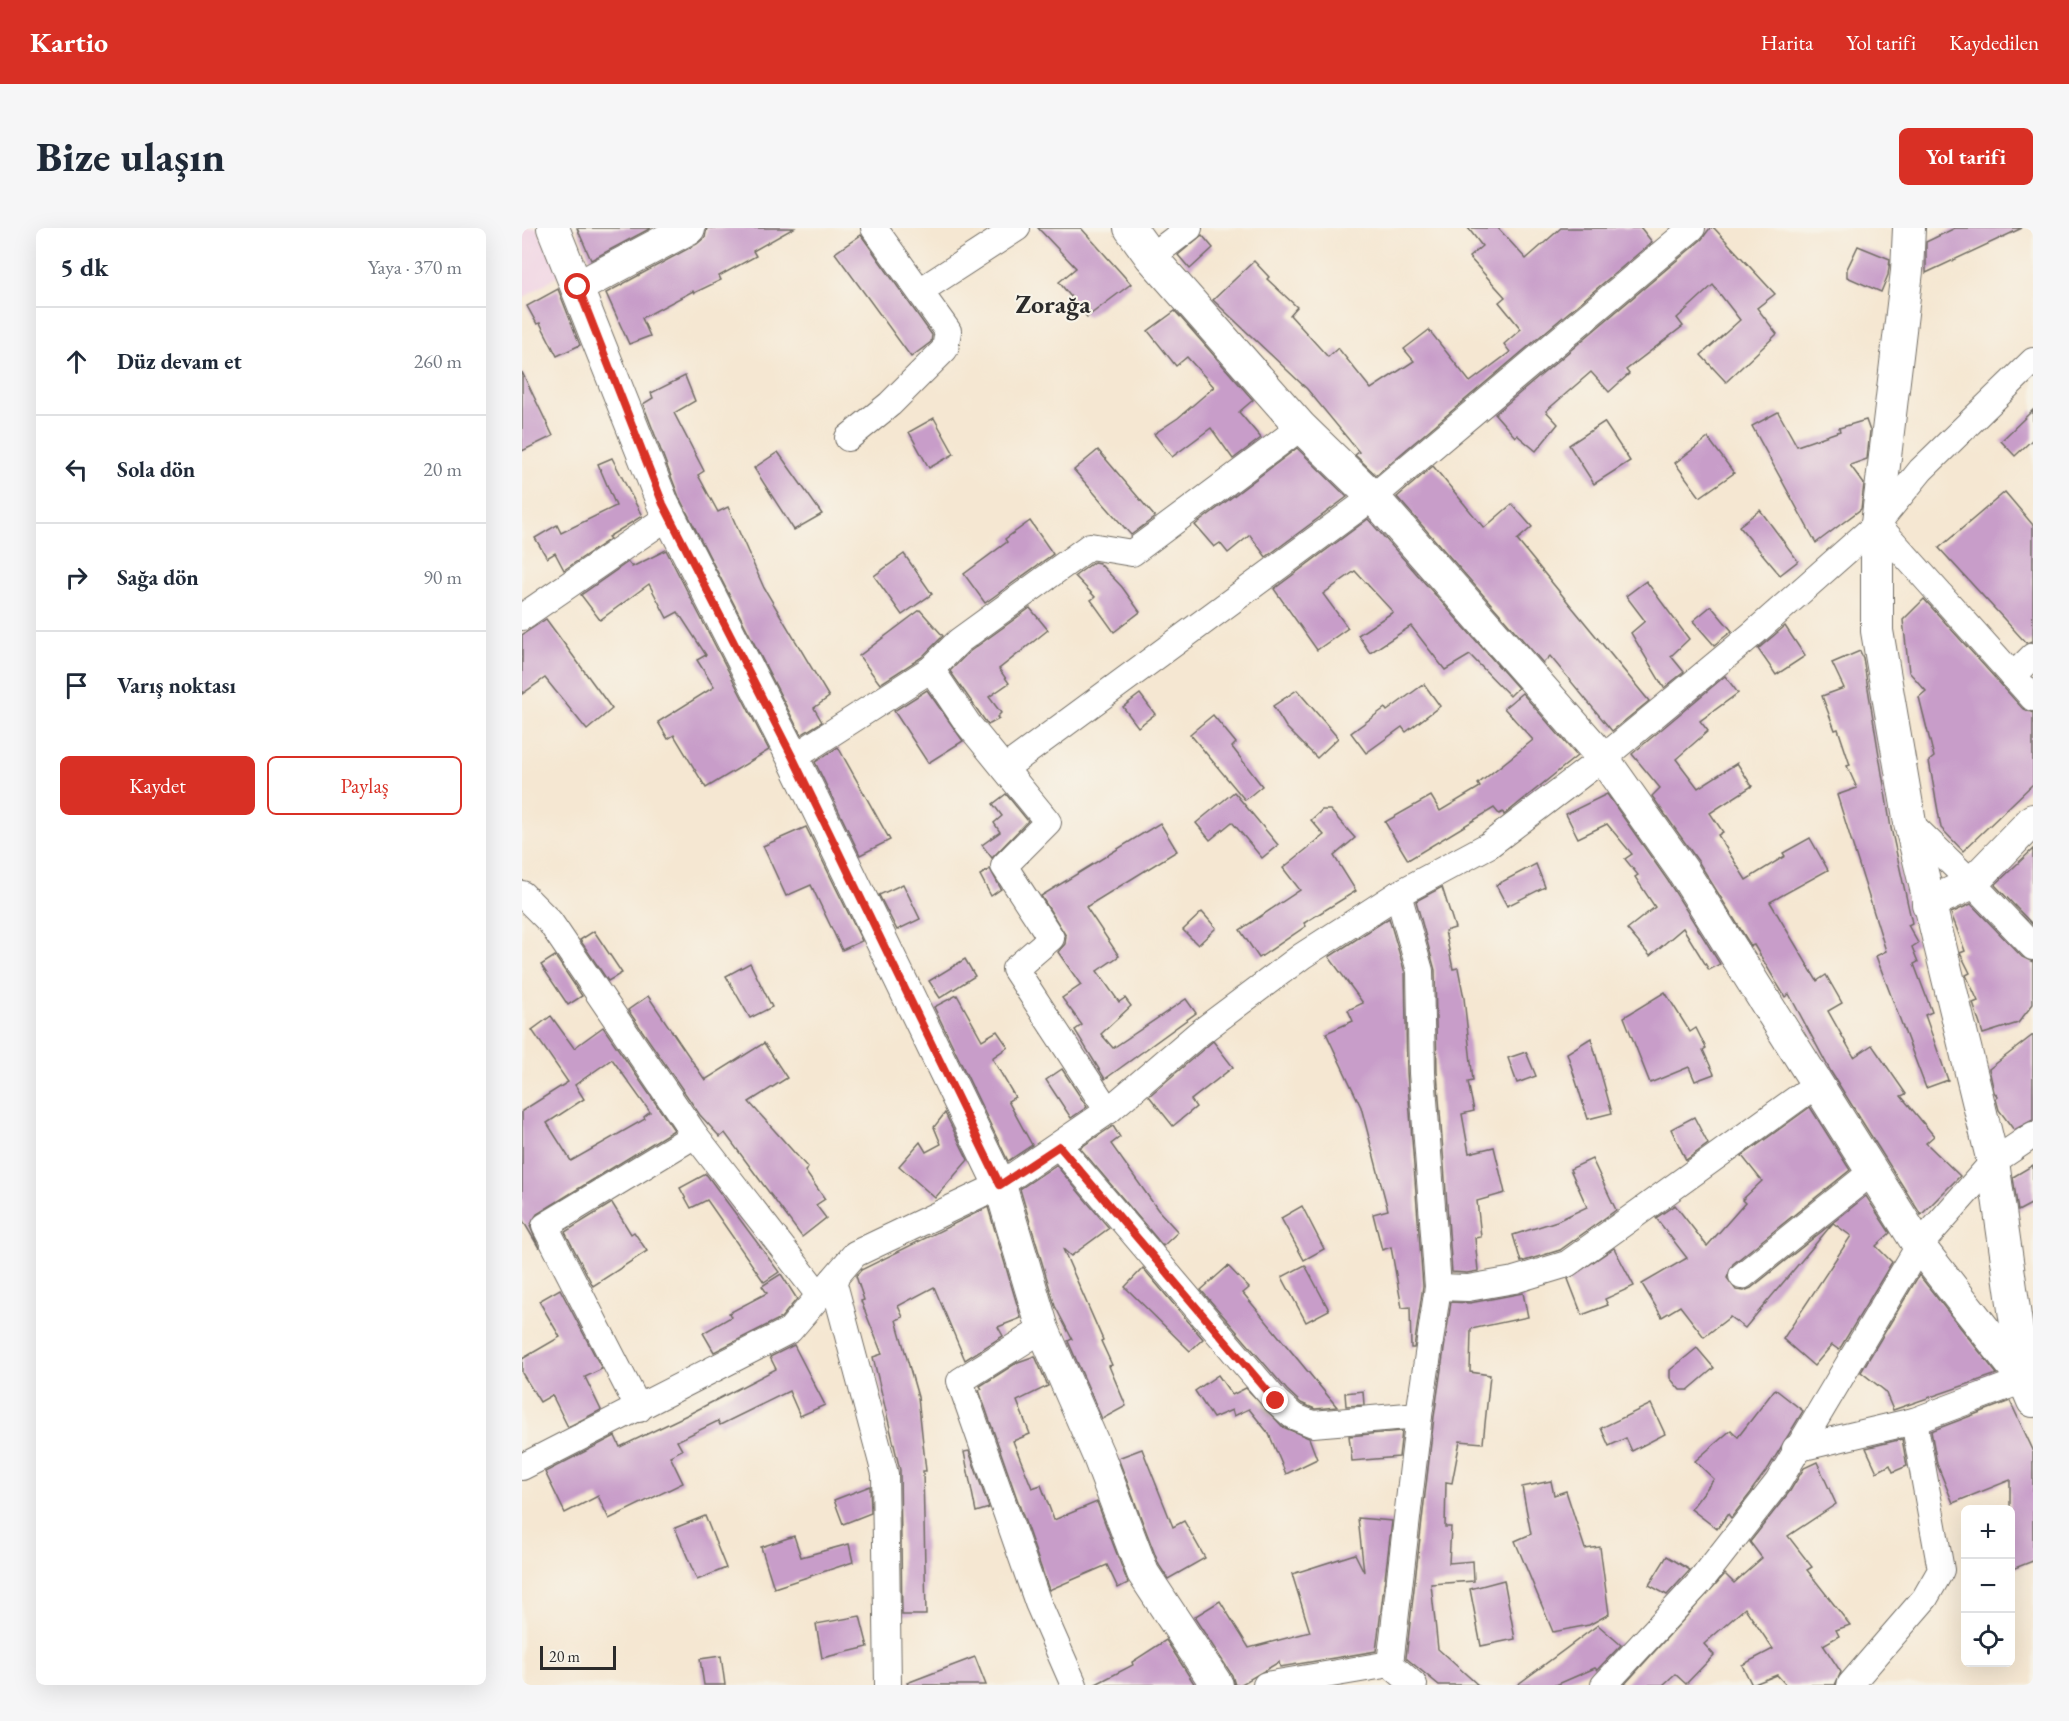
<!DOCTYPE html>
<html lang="tr">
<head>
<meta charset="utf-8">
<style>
	:root { --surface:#fff; --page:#f6f6f7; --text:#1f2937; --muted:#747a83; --line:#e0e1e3; --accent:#d93025 }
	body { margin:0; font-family:"EB Garamond",serif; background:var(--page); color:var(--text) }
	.controls { position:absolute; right:18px; bottom:18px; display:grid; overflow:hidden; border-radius:9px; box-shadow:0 6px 24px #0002 }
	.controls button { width:54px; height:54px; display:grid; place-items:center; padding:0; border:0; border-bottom:2px solid var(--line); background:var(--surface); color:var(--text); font:30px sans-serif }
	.scale { position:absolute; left:18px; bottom:15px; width:76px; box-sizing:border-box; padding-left:6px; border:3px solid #2b2b2b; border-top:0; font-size:16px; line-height:21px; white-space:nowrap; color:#2b2b2b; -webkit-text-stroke:4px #f7f3e8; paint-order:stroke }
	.stop { position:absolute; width:18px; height:18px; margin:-14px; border:4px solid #d93025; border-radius:50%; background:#fff }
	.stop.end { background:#d93025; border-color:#fff; box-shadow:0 2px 6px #0008 }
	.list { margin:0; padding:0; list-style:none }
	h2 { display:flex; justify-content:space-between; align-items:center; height:78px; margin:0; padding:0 24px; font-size:26px }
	h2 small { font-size:20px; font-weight:400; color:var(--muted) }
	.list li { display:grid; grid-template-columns:39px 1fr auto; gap:18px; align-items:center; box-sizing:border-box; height:108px; padding:0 24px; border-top:2px solid var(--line) }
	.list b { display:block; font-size:22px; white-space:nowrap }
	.list em { font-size:20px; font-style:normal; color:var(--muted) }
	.actions { display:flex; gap:12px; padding:18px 24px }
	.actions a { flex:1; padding:14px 0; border:2px solid var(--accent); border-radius:9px; text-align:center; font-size:21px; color:var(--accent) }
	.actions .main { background:var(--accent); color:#fff }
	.icon { flex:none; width:33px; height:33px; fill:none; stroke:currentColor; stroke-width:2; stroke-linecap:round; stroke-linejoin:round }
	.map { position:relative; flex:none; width:1511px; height:1457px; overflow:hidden; border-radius:9px }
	header { display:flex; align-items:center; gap:36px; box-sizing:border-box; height:84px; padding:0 30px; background:var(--accent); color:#fff }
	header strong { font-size:28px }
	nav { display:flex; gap:33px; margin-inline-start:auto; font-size:21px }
	.intro { display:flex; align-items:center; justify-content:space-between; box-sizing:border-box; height:144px; padding:0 36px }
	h1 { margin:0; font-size:42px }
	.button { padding:15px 27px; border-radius:9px; background:var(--accent); color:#fff; font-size:21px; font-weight:700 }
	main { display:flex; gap:36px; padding:0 36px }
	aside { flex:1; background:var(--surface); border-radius:9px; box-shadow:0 6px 24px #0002 }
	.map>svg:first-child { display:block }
	.built { fill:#f0d0e4 }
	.building { fill:#c89dc9; fill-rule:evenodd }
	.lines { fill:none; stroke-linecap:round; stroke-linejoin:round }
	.minor-casing { stroke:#726d65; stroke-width:28 }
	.tertiary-casing { stroke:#726d65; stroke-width:34 }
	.minor { stroke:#fff; stroke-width:26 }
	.tertiary { stroke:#fff; stroke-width:32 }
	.route { stroke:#d93025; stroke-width:8 }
	.labels { text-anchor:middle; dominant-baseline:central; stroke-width:4.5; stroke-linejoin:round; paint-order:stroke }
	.district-label { font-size:26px; font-weight:bold; fill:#2b2b2b; stroke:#f7f3e8 }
</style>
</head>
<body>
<header>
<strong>Kartio</strong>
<nav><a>Harita</a><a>Yol tarifi</a><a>Kaydedilen</a></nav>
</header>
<div class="intro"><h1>Bize ulaşın</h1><a class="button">Yol tarifi</a></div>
<main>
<aside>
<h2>5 dk<small>Yaya · 370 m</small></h2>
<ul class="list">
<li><svg class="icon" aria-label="ahead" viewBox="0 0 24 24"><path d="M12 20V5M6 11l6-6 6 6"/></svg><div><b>Düz devam et</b></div><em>260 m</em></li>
<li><svg class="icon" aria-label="left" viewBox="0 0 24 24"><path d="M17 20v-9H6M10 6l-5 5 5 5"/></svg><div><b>Sola dön</b></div><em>20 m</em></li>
<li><svg class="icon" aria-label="right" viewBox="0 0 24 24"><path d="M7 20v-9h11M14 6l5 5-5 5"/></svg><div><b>Sağa dön</b></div><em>90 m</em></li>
<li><svg class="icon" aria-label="arrive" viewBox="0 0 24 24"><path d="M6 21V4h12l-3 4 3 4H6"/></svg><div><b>Varış noktası</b></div></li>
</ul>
<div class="actions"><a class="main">Kaydet</a><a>Paylaş</a></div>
</aside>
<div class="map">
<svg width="1511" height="1457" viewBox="0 0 1511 1457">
	<rect width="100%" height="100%" fill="#f7f3e8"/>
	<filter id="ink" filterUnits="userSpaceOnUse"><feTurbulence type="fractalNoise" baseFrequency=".0167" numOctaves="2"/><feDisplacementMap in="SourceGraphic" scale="12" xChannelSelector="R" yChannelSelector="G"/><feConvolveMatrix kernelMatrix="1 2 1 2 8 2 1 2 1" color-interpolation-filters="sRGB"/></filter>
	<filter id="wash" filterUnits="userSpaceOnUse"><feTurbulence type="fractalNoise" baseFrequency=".008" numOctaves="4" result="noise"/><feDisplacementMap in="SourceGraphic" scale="24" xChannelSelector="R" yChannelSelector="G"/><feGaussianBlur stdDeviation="1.35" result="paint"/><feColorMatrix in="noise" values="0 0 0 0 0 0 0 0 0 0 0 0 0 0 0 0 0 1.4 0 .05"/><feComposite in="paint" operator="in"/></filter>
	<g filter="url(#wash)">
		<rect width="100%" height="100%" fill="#f5e7d2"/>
		<path class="built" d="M0 0H15L38 46 0 71Z"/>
		<g id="blocks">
			<g class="building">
				<path d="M55 0H129L69 32Z"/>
				<path d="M185 0H272L231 23 234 28 197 48 199 52 172 65 171 63 120 90 128 108 107 116 84 65 175 16 183 9Z"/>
				<path d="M516 0H559L609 56 565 89 537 54 554 40Z"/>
				<path d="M946 0H976L1004 31 1039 0H1119L1130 14 854 247 833 227 837 224 785 161 691 72 732 33 747 49 745 51 775 79 768 87 806 129 816 120 849 161 892 133 882 121 907 102 948 154 988 124 982 116 999 101 977 74 983 69 947 29 960 18Z"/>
				<path d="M1188 0H1192L1253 66 1235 80 1255 106 1204 154 1179 127 1218 92 1191 57 1155 90 1161 98 1104 142 1107 146 1087 164 1069 144 1024 183 1036 196 1014 223 995 207 993 209 973 186 1180 11Z"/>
				<path d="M1433 0H1500L1404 45V14Z"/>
				<path d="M339 7 410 107 409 114 389 129 313 25Z"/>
				<path d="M680 7 691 20 668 41 656 27Z"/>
				<path d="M1336 18 1368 31 1366 47 1359 64 1325 49V41Z"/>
				<path d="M36 61 58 117 35 128 18 95 15 96 5 78Z"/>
				<path d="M653 83 731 172 717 184 739 210 711 231 689 200 650 229 632 206 656 190 692 159 665 129 654 138 626 103Z"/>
				<path d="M0 144 31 208 0 223Z"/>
				<path d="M163 148 173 173 152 185 182 243 176 247 196 284 206 279 242 360 307 469 292 480 300 494 279 507 157 269 121 176 131 170 129 165Z"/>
				<path d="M1511 182V211L1493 228 1479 213Z"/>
				<path d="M1256 184 1275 218 1318 203 1317 200 1344 192 1348 203 1345 231 1328 237 1342 256 1339 281 1294 315 1230 198Z"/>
				<path d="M412 190 432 226 407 240 387 204Z"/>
				<path d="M1082 194 1108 233 1072 256 1047 217Z"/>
				<path d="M1186 210 1212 245 1178 269 1153 235Z"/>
				<path d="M775 220 825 269 744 329 728 307 706 325 698 315 692 319 673 297Z"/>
				<path d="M576 222 633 289 609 307 552 242Z"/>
				<path d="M256 224 300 286 272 302 232 240Z"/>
				<path d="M90 230 120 288 86 309 88 311 42 342 33 325 25 330 13 310 35 297 39 305 94 278 76 236Z"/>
				<path d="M911 238 962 300 990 276 1010 299 995 312 1127 473 1090 503 1028 428 1021 435 875 269Z"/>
				<path d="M1483 264 1511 297V413L1504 415 1417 320Z"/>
				<path d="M1238 282 1276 333 1258 347 1217 298Z"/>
				<path d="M846 291 996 460 988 468 948 427 923 442 889 398 848 425 836 407 871 384 833 343 801 366 826 400 795 422 752 361Z"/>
				<path d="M508 293 531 326 463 375 442 346 485 314 483 311Z"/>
				<path d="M144 322 247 522 184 560 152 507 146 511 136 494 192 459 175 432 184 427 156 384 145 390 127 356 78 392 59 367 106 334 110 339Z"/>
				<path d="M382 326 410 366 380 387 352 348Z"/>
				<path d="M572 334 577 335 600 359 618 384 592 404 569 372 573 369 553 348Z"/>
				<path d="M1124 353 1167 411 1149 428 1162 444 1142 460 1109 405 1123 393 1104 368Z"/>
				<path d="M1402 371 1500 480 1511 485V556L1441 623 1419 600 1407 533 1412 529 1397 469 1404 463 1387 444 1381 392Z"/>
				<path d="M1189 378 1210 403 1192 417 1171 393Z"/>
				<path d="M508 380 526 402 477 441 487 455 467 469 479 485 475 489 477 491 466 497 428 443 447 424Z"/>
				<path d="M398 382 421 408 400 429 358 456 337 428Z"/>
				<path d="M24 391 90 481 65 502 23 450 0 466V407Z"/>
				<path d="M1263 398 1283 428 1254 447 1236 421Z"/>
				<path d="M1338 423 1341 430 1369 600 1390 695 1386 697 1396 715 1390 719 1396 734 1392 736 1410 784 1403 787 1426 852 1404 860 1354 728 1364 723 1315 567 1335 560 1325 538 1328 537 1316 501 1313 502 1300 468 1322 460 1310 435Z"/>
				<path d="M1203 448 1216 465 1178 493 1186 503 1154 531 1176 560 1215 535 1230 558 1188 585 1201 604 1196 607 1224 652 1263 628 1261 625 1288 610 1306 642 1248 674 1295 753 1304 747 1320 775 1306 783 1332 829 1350 817 1384 866 1379 868 1412 908 1404 915 1438 948 1399 987 1309 844 1267 766 1263 769 1232 717 1229 718 1176 633 1130 568 1138 560 1110 526Z"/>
				<path d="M902 456 918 478 884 504 880 499 844 525 829 505 863 480 865 483Z"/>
				<path d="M405 462 441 513 406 535 372 483Z"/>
				<path d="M775 462 816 510 795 530 764 499 751 478Z"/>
				<path d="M1000 465 1055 528 982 587 981 584 977 586 972 580 886 632 863 594 909 568 918 583 958 559 956 556 1011 512 982 480Z"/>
				<path d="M618 466 633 486 616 499 601 479Z"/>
				<path d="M691 487 714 515 710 519 740 558 723 572 668 506Z"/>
				<path d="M316 519 368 612 338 627 293 534Z"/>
				<path d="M712 564 756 617 740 630 710 594 688 612 674 595Z"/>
				<path d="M484 566 506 593 470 630 460 617 478 604 472 595 480 588 471 576Z"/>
				<path d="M1085 566 1146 653 1198 736 1187 742 1161 700 1128 728 1105 701 1133 679 1113 649 1116 647 1103 631 1110 626 1085 596 1056 610 1044 586Z"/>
				<path d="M800 582H808L833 610 812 628 834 663 782 695 784 698 737 730 718 702 778 662 761 640 802 607 789 592Z"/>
				<path d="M638 595 655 623 564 679 597 728 575 743 597 774 603 770 609 778 579 806 591 820 664 771 674 785 583 851 553 802 560 797 540 770 559 757 536 724 543 716 544 708 519 668Z"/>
				<path d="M284 599 340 713 320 722 289 657 264 668 241 618Z"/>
				<path d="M1511 621V697L1473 657Z"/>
				<path d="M1014 636 1023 659 985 678 974 657Z"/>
				<path d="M468 641 479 661 469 668 458 647Z"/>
				<path d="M381 656 398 691 375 702 357 667Z"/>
				<path d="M920 659 933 700 923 703 931 741 936 740 942 770 951 853 946 854 952 883 940 886 947 925 972 919 983 965 955 973 959 1009 953 1010 956 1043 945 1045 930 1044 915 844 913 742 894 673Z"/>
				<path d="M1449 676 1500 729 1511 734V776L1496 795 1461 806 1451 775 1456 773 1444 747 1448 745 1438 725 1443 723 1429 685Z"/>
				<path d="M680 684 694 700 676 717 661 702Z"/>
				<path d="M867 690 883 745 885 845 901 1058 892 1120H889L888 1079 880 1080 869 1019 860 1022 851 986 866 982 839 879 804 805 831 793 826 782 841 775 807 729Z"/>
				<path d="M72 703 100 745 86 753 58 712Z"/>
				<path d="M33 728 60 768 46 777 19 737Z"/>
				<path d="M443 731 453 748 418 770 407 753Z"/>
				<path d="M228 735 250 779 228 790 204 748Z"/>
				<path d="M1143 764 1168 804 1174 800 1184 820 1181 822 1192 846 1173 853 1167 839 1128 855 1102 789Z"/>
				<path d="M435 767 460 812 475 803 486 819 470 830 493 869 486 873 510 917 486 933 412 779Z"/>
				<path d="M126 768 183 852 242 815 265 850 227 874 286 940 283 943 303 971 294 977 304 990 280 1009 203 905 198 909 178 887 106 782Z"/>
				<path d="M29 788 52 820 81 799 152 902 15 986 8 998 17 1020 0 991V883L46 854 10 802ZM90 831 128 884 122 889 123 891 49 933 25 895 62 871 53 857Z"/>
				<path d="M1511 807V892L1492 902 1477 882 1474 871 1476 869 1472 864 1467 841Z"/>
				<path d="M1069 810 1090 885 1066 891 1045 825Z"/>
				<path d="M691 813 711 839 669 872 674 879 651 898 627 868Z"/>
				<path d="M1004 824 1014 848 995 855 986 830Z"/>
				<path d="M540 841 565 879 549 890 524 852Z"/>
				<path d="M1288 879 1328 942 1211 1036 1205 1050 1214 1062 1222 1063 1229 1060 1344 968 1368 1005 1354 1018 1370 1034 1317 1122 1310 1117 1292 1138 1261 1111 1329 1008 1311 995 1223 1100 1208 1089 1182 1109 1158 1078 1140 1089 1120 1056 1165 1030 1134 990 1153 977 1185 1018 1223 975 1220 972 1240 953 1220 928Z"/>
				<path d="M423 885 446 932 413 970 377 938 398 914 404 924 419 916 412 899Z"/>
				<path d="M1172 889 1186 916 1164 932 1149 901Z"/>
				<path d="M591 898 598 909 589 916 636 982 656 1004 641 1018 558 920Z"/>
				<path d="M1070 931 1094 982 1038 1022 999 1034 991 1007 1035 993 1065 979 1048 941Z"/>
				<path d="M534 937 587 1000 549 1028 541 1021 581 1112 579 1113 590 1137 587 1138 604 1178 580 1191 546 1113 550 1111 533 1078 498 961Z"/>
				<path d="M1511 937V975L1496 983 1491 949Z"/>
				<path d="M184 946 257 1044 242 1054 185 972 169 980 158 960Z"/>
				<path d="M90 975 109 1006 112 1004 125 1023 71 1058 43 1004Z"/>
				<path d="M780 978 802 1021 782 1032 759 990Z"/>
				<path d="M466 979 499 1090 476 1099 481 1108 443 1132 412 1059 376 1078 381 1089 374 1092 396 1169 404 1243H401L404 1387H380L378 1242 351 1129 360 1126 339 1073 342 1072 334 1048 339 1042Z"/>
				<path d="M1092 1020 1112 1058 1083 1071 1086 1077 1060 1087 1046 1051Z"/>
				<path d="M783 1037 807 1082 784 1094 760 1049Z"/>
				<path d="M706 1038 727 1060 721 1065 815 1179 793 1181 779 1175 765 1162 679 1062Z"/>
				<path d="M621 1040 681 1111 668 1123 603 1059Z"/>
				<path d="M259 1046 275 1071 259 1090 192 1124 181 1105 209 1089 207 1085 245 1065 240 1058Z"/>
				<path d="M1397 1047 1475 1146 1371 1182 1363 1163 1339 1144Z"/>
				<path d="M38 1061 80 1141 63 1149 79 1182 46 1199 30 1167 18 1174 0 1145V1131L38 1109 17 1073Z"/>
				<path d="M1001 1065 1006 1089 949 1101 948 1144 968 1147 961 1215 938 1213 930 1255 924 1254 923 1299H929L927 1335 951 1333 952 1353 909 1356 916 1421 956 1457H917L884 1430 912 1189 929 1074 948 1075Z"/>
				<path d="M272 1117 303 1177 278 1188 267 1163 198 1197 196 1193 155 1213 160 1222 148 1228 161 1255 87 1291 76 1268 43 1285 23 1244 93 1208 98 1219 167 1186 254 1141 248 1129Z"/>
				<path d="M1175 1120 1192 1140 1166 1162H1158L1148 1150V1142Z"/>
				<path d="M513 1128 526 1158 495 1173 508 1206 491 1213 510 1260 519 1257 532 1292 575 1274 606 1355 596 1360 585 1337 527 1362 457 1162 460 1161 458 1158 496 1134Z"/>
				<path d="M696 1147 710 1167 724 1160 761 1199 787 1210 795 1231 764 1246 747 1206 727 1181 712 1188 710 1182 691 1190 673 1163Z"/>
				<path d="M1253 1161 1281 1183 1247 1239 1229 1263 1231 1262 1209 1290 1206 1286 1195 1301 1169 1281 1192 1251 1173 1233 1209 1202 1216 1209Z"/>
				<path d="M841 1163 842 1177 824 1178 823 1165Z"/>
				<path d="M1488 1173 1511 1222V1333L1488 1342V1252L1431 1275 1415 1236 1409 1203Z"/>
				<path d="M1129 1176 1143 1206 1110 1223 1104 1210 1087 1218 1079 1200Z"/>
				<path d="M880 1203 877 1229 830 1233 827 1208Z"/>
				<path d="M1380 1211 1385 1238 1371 1244 1368 1237 1355 1244 1344 1220Z"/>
				<path d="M620 1221 651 1299 662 1293 683 1330 646 1351 637 1337 596 1230Z"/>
				<path d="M447 1223 467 1280 454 1284 442 1224Z"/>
				<path d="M1295 1234 1314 1276 1266 1308 1290 1339 1285 1342 1328 1397 1314 1402 1317 1408 1301 1417 1319 1444 1313 1457H1264L1255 1447 1230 1457 1220 1437 1251 1421 1223 1380 1182 1416 1192 1427 1164 1456 1153 1446 1141 1457H1102L1203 1346 1212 1355 1240 1330 1228 1314 1268 1263 1282 1240Z"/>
				<path d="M1029 1253 1032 1267 1044 1263 1063 1321 1078 1319 1087 1386 1067 1397 1031 1404 993 1313 1009 1306 1000 1259Z"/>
				<path d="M348 1258 349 1285 321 1296 312 1272Z"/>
				<path d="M183 1288 204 1340 175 1352 153 1300Z"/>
				<path d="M836 1290 870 1293 854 1423 758 1439 757 1434 718 1457H713L710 1447 672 1389 698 1373 727 1420 788 1404 770 1346 833 1326 842 1344Z"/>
				<path d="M272 1308 279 1329 327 1316 331 1334 252 1360 239 1319Z"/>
				<path d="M1145 1328 1168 1342 1145 1367 1127 1357Z"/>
				<path d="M982 1352 993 1411 959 1418 948 1361Z"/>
				<path d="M338 1388 346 1419 300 1430 294 1396Z"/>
				<path d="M1076 1397 1099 1417 1075 1442 1073 1440 1034 1457H995Z"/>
				<path d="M644 1412 673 1457H572L611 1437 610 1434Z"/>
				<path d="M199 1428 203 1457H182L178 1431Z"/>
				<path d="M453 1429 464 1457H386L385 1455Z"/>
			</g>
		</g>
	</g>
	<g filter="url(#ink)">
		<use href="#blocks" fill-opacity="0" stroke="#726d65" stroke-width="1.5"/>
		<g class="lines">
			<defs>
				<g id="minor">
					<path d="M629 29 667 0"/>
					<path d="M398 63 495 0"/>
					<path d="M326 210 368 176 423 121 426 103 352 0"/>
					<path d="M1355 296 1511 470"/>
					<path d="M0 389 147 288"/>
					<path d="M409 441 446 496 526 594 482 638 529 710 493 741 586 883"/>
					<path d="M1491 448 1511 428"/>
					<path d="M271 530 409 441 437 413 568 318 610 325 779 199"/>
					<path d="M483 540 851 269 1170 0"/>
					<path d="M1388 595 1450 655 1511 719"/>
					<path d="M0 666 28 694 173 907 297 1067"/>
					<path d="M537 918 754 1173 771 1188 791 1196 897 1187"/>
					<path d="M1220 1048 1351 943"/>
					<path d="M311 1052 363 1246 366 1457"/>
					<path d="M916 1059 946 1060 992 1052 1045 1036 1295 856"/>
					<path d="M521 1101 438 1153 516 1375 552 1457"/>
					<path d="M117 1181 23 998 173 907"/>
					<path d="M1273 1221 1392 1193 1502 1152"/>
					<path d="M0 1239 268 1102 333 1026 478 957 586 883 676 806 780 728 876 666 967 617 1081 530 1233 404 1355 296 1399 242 1511 133"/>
					<path d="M868 1436 897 1187 916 1059 900 845 898 743 876 666"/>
					<path d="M868 1436 892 1457"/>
					<path d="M744 1457 868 1436"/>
					<path d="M1082 1457 1177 1355 1256 1254 1397 1018 1471 934 1511 907"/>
					<path d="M1328 1457 1403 1370 1419 1342 1392 1193"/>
				</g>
				<g id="tertiary">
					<path d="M31 0 141 276 271 530 478 957 521 1101 577 1229 621 1345 695 1457"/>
					<path d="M608 0 629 29 779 199 851 269 1081 530 1161 643 1397 1018 1502 1152"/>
					<path d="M1387 0 1385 43 1355 296V403L1388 595 1471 934 1502 1152 1511 1173"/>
					<path d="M56 59 167 0"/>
					<path d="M1406 676 1450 655 1511 592"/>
				</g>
			</defs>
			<use href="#minor" class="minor-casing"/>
			<use href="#tertiary" class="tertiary-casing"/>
			<use href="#minor" class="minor"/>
			<use href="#tertiary" class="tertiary"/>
		</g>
	</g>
	<g class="lines" filter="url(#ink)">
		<path class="route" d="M56 59 141 276 271 530 478 957 537 918 754 1173"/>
	</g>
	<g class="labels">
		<g class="district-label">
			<text x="531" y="76">Zorağa</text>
		</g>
	</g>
</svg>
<div class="controls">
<button>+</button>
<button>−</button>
<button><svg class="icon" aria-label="locate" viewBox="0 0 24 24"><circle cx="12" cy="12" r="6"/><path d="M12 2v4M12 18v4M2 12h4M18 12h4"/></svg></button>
</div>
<div class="scale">20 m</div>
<div class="stop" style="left:56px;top:59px"></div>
<div class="stop end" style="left:754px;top:1173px"></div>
</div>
</main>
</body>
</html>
